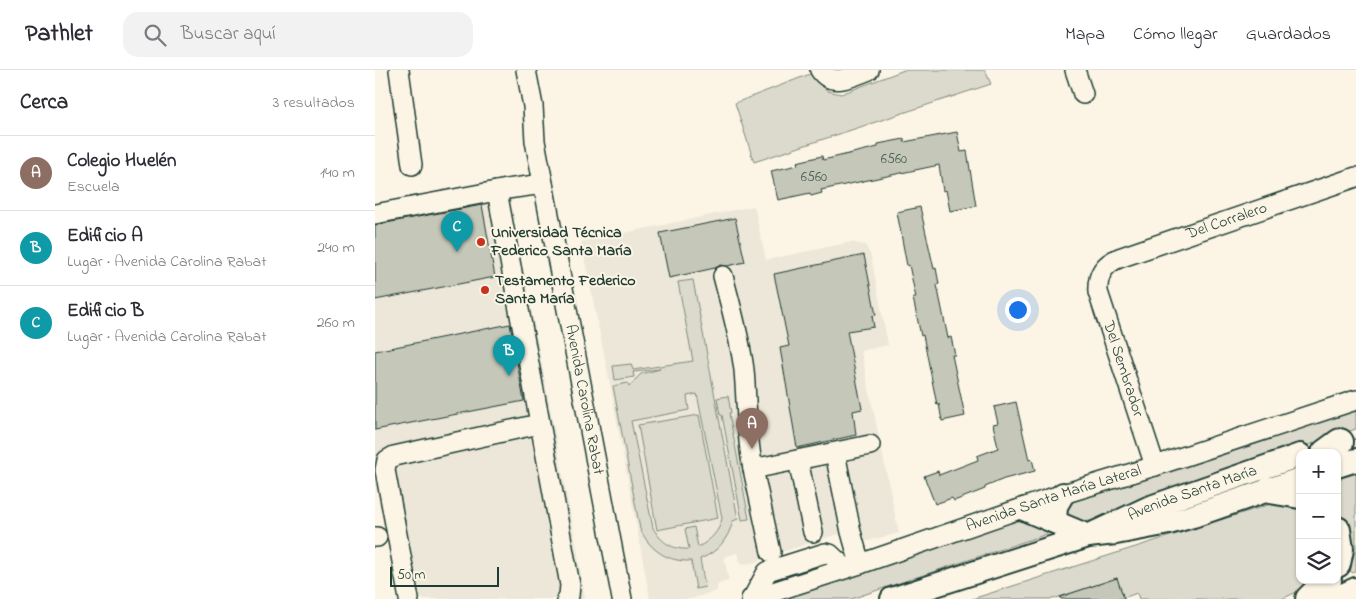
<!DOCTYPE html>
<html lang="es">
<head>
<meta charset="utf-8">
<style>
	:root { --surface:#fff; --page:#f2f2f3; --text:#2b2b33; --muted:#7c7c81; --line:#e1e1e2; --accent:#d93025 }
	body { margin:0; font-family:"Indie Flower",sans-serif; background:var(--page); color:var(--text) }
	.controls { position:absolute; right:15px; bottom:15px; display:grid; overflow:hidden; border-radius:10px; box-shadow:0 1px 4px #0004 }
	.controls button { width:45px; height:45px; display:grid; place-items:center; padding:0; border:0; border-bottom:1px solid var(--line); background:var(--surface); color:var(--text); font:25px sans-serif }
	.scale { position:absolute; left:15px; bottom:12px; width:109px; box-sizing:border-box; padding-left:5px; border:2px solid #1f3d34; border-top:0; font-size:14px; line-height:18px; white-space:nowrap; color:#1f3d34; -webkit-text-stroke:4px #fcf5e5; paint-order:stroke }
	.you { position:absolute; left:642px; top:239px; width:18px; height:18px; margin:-12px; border:4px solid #fff; border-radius:50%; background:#1a73e8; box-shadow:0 0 0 8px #1a73e833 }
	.badge { display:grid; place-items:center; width:32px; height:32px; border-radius:50%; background:var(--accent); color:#fff; font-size:16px; font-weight:700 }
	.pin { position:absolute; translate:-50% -41px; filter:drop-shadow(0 1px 2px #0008) }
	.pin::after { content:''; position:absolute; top:26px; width:18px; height:15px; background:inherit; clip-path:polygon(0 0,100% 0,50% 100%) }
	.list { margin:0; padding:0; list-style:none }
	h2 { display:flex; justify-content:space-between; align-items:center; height:65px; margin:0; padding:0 20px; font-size:21px }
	h2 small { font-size:16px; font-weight:400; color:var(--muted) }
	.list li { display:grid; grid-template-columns:32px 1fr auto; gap:15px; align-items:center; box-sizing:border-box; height:75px; padding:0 20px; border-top:1px solid var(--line) }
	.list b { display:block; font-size:19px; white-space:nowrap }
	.list p { margin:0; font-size:16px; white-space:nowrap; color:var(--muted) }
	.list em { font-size:16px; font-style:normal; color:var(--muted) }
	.icon { flex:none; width:28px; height:28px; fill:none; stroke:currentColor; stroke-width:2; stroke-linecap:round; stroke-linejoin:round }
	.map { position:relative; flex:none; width:981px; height:529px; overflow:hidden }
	header { display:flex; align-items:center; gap:30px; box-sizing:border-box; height:70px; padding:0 25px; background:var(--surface); border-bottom:1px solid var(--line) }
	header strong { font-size:24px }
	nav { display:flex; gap:28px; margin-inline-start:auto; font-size:18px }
	.search { width:350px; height:45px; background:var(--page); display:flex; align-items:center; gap:12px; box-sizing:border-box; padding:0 18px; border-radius:15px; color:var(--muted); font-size:19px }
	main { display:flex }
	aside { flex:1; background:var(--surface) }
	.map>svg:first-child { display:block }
	.built { fill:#ece7d8 }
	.green { fill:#dcdacc; stroke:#7e8c80; fill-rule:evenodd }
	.building { fill:#c5c7b9; stroke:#1f3d34 }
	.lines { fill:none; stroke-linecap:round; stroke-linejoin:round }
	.minor-casing { stroke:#1f3d34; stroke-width:22 }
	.major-casing { stroke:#1f3d34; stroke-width:26 }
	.highway-casing { stroke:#1f3d34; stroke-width:30 }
	.minor { stroke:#fcf5e5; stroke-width:19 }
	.major { stroke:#fcf5e5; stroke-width:22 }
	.highway { stroke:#fcf5e5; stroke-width:26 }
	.poi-dot { fill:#c8321e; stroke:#fcf5e5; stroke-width:2 }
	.labels { text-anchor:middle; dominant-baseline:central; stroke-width:4; stroke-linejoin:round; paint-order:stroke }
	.number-label { font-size:14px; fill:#486055 }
	.street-label { font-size:16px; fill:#1f3d34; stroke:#fcf5e5 }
	.poi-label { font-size:16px; font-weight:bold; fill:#1f3d34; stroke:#fcf5e5; text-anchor:start }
</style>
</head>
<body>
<header>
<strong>Pathlet</strong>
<div class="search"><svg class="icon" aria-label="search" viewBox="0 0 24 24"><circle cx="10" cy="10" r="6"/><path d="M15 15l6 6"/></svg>Buscar aquí</div>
<nav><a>Mapa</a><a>Cómo llegar</a><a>Guardados</a></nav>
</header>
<main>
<aside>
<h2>Cerca<small>3 resultados</small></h2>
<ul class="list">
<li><span class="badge" style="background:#8d6e63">A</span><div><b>Colegio Huelén</b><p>Escuela</p></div><em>140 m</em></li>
<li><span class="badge" style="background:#0f9aa8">B</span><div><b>Edificio A</b><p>Lugar · Avenida Carolina Rabat</p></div><em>240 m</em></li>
<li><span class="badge" style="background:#0f9aa8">C</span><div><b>Edificio B</b><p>Lugar · Avenida Carolina Rabat</p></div><em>260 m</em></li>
</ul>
</aside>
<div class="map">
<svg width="981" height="529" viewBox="0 0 981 529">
	<rect width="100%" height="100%" fill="#fcf5e5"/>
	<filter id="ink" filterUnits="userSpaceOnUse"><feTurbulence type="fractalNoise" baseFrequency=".02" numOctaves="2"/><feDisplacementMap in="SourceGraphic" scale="10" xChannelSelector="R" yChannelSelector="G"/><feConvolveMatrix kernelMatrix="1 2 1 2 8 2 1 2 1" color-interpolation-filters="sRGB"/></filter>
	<g filter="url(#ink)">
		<g class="built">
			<path d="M131 108 201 473 210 529H23L0 413V137Z"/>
			<path d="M379 136 391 190 476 172 490 175 496 186 513 275 486 281 524 463 484 473 476 462 460 465 385 489V491L366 495 362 483 349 487 354 510 342 515V521L316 529H275L232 298 206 172Z"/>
		</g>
		<g class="green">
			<path d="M529 0H610L616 14 379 92 360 33 435 4 453 21 466 24Z"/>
			<path d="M318 210 363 449 358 451C353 469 343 482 325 489L330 517 321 519 316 491C292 492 275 480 265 459L238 316 253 313 254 316 266 304 285 299 258 302 259 307 240 310 238 296 256 294 258 300 318 291 303 212ZM322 324 347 448C345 461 335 471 323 477L319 457 310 459 314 479C297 480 286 472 278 458L256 351 314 340 312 326Z"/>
			<path d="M353 326 356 343H354L374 449 367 450 347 345H345L342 328Z"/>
			<path d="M981 338V359L790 423 715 451 708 452 688 444 690 434Z"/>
			<path d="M324 345 343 448 282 460 263 355Z"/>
			<path d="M981 400V501L978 503 975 501 969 454 962 433V407Z"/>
			<path d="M902 432 925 434V510H942L940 513 907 529H764L762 523 748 528 742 508 678 529H597Z"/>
			<path d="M650 447 684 460 476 529H402Z"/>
		</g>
		<g class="building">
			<path d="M582 62 586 82 592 81 601 136 575 141 571 120 568 121 564 95 446 120 447 123 436 126 435 123 403 130 396 101 423 95 422 92 447 86 448 90 503 77V74L529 69V72Z"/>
			<path d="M107 135 120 207 0 230V155Z"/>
			<path d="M545 137 559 199 561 198 564 214 562 215 573 268 576 267 580 285H577L590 346 567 351 564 334 562 335 548 265 546 266 538 228H541L534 195 532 196 522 142Z"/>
			<path d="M360 148 370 192 352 196 346 195 340 198 294 208 285 163Z"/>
			<path d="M489 185 501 245 497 246 499 257 472 261 487 339 478 341 481 365 422 378 405 278 414 276 399 204Z"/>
			<path d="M135 254 149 331 0 360V281Z"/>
			<path d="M641 332 654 390 657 389 660 401 629 409 610 417V419L579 431 577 428 560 434 549 406 563 401 564 405 603 390 602 386 623 378 618 354 623 353 619 337Z"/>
			<path d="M742 508 749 529H686L685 527Z"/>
		</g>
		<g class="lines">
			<defs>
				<g id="minor">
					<path d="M24 0 37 95"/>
					<path id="s1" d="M151 0 158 36 160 71 247 529"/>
					<path d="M445 0C457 18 478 6 494 0"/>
					<path d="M700 0 708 24"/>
					<path d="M122 121 195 515 194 526 192 529"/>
					<path d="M0 144 132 119 168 114"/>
					<path d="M348 206C356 237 365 268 369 300 372 334 371 364 378 399L495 375"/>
					<path d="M460 383 476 462 485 494"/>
					<path d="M423 390 438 462"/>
					<path id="s2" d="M780 396 723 222C722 205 729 194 744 188L981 107"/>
					<path d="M378 399 396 482"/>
					<path d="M0 467H2"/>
					<path d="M34 529 10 400 12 390 19 386 164 354"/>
					<path id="s3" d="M376 529 485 494 688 424 780 396 981 330"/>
					<path d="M377 529 392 502 396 500 450 483 455 484 470 498"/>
				</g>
				<g id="major">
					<path d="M962 396 981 390"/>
					<path d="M649 439 713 466 741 463 794 453 818 446 925 409"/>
					<path d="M680 452 681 436 688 424"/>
					<path id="s4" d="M517 529 713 466 773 438 925 385"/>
				</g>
				<g id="highway">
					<path d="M950 383 965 372"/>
					<path d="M895 420 925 425"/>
					<path d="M962 460 965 479 962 494"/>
					<path d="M934 529 953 510"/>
					<path d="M964 529 981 521"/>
				</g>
			</defs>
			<use href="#minor" class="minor-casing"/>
			<use href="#major" class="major-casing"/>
			<use href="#highway" class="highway-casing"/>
			<use href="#minor" class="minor"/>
			<use href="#major" class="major"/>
			<use href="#highway" class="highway"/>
		</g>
	</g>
	<g class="poi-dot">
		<circle cx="106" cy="172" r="5"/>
		<circle cx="110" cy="220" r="5"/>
	</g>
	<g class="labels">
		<g class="number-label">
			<text x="519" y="89">6560</text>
			<text x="439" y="107">6560</text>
		</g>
		<g class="street-label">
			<text stroke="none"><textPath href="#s2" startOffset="340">Del Corralero</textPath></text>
			<text transform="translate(748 299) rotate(72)">Del Sembrador</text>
			<text stroke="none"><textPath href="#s1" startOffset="335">Avenida Carolina Rabat</textPath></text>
			<text stroke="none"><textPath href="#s4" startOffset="319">Avenida Santa María</textPath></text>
			<text stroke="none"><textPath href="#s3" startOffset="319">Avenida Santa María Lateral</textPath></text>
		</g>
		<g class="poi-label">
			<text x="116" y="163">Universidad Técnica<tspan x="116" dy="18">Federico Santa María</tspan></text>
			<text x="120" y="211">Testamento Federico<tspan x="120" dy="18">Santa María</tspan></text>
		</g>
	</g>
</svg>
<div class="controls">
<button>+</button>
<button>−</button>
<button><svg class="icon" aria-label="layers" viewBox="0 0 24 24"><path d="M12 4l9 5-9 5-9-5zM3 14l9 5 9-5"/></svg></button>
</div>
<div class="scale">50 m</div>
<div class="you"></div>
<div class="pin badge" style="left:377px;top:379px;background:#8d6e63">A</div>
<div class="pin badge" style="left:134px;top:306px;background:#0f9aa8">B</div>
<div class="pin badge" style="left:82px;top:182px;background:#0f9aa8">C</div>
</div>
</main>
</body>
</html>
